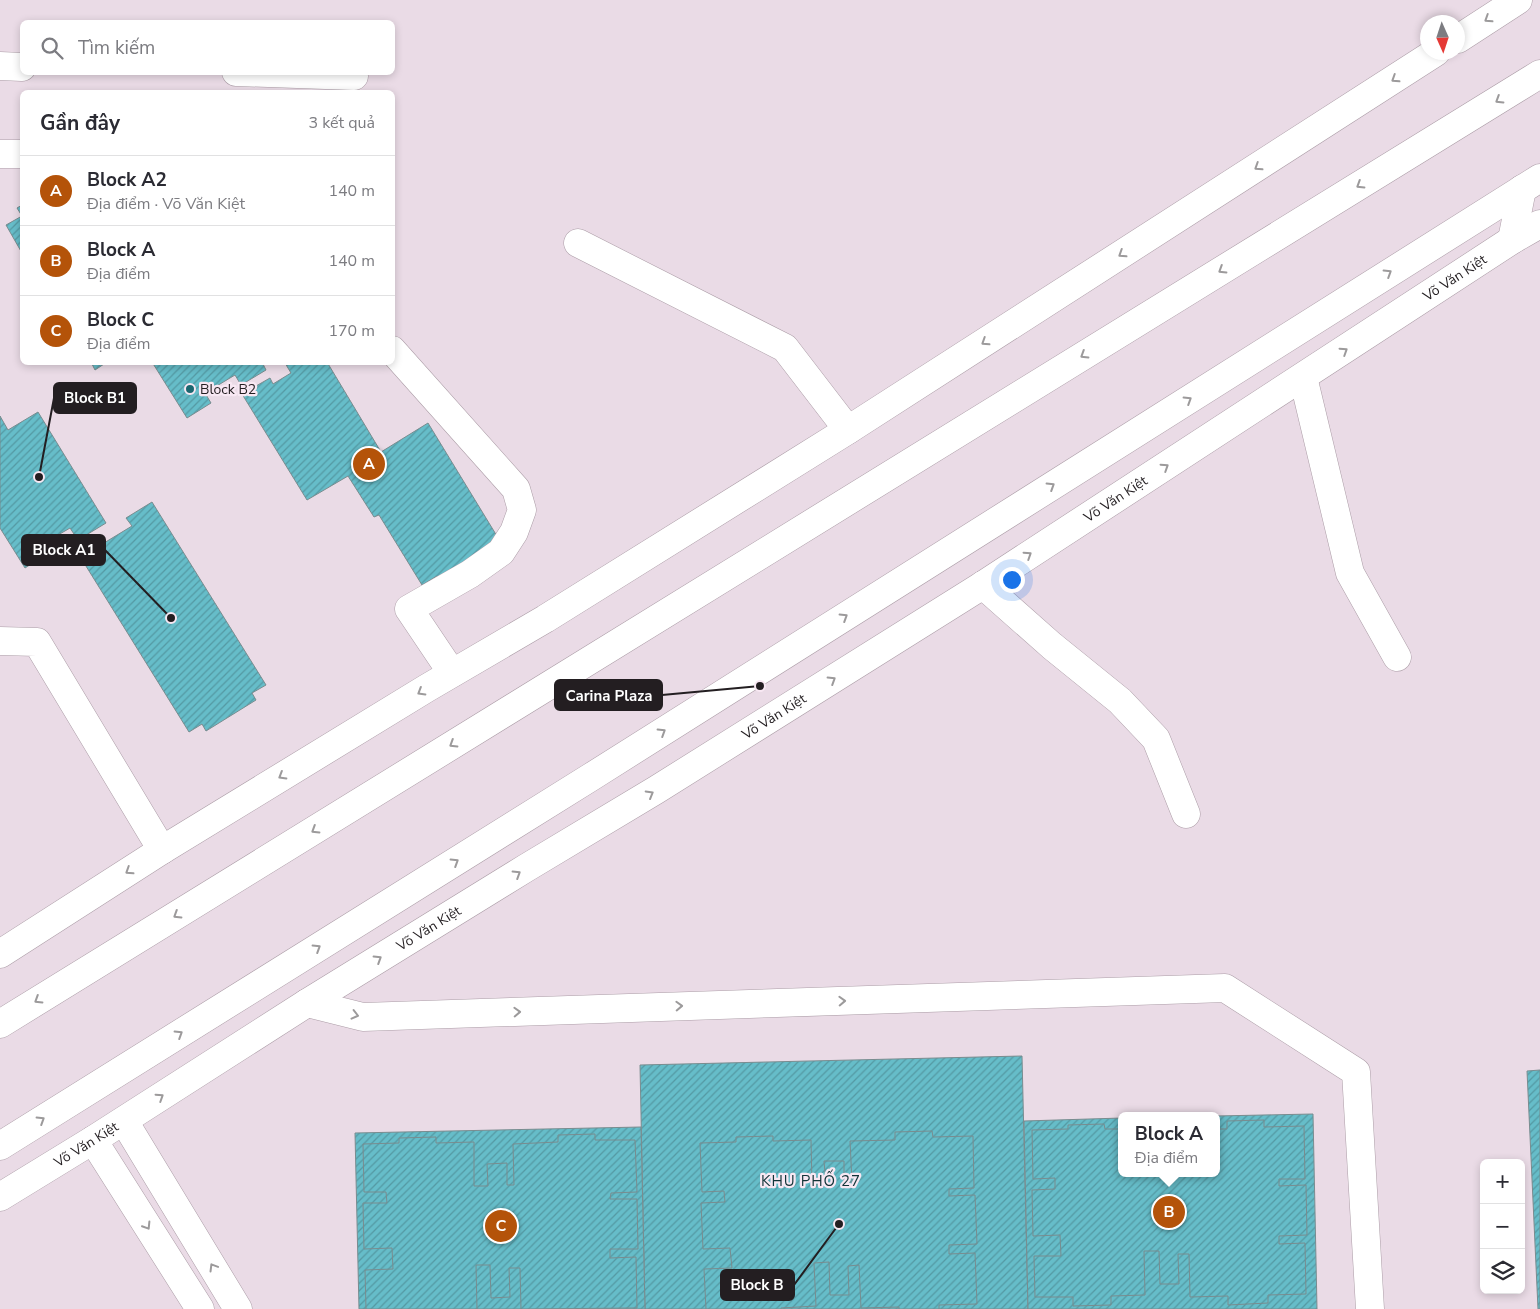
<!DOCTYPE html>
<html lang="vi">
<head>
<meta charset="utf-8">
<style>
	:root { --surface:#fff; --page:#f2f2f3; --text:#2b2b33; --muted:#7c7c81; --line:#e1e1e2; --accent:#b45309 }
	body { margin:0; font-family:"Nunito Sans",sans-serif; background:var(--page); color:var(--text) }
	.controls { position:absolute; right:15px; bottom:15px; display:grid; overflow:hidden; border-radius:8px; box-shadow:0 2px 8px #0003 }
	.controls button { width:45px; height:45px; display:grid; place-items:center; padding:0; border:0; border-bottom:1px solid var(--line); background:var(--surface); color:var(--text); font:25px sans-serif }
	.compass { position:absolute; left:1420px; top:15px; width:45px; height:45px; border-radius:50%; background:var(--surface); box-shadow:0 2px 8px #0003; rotate:177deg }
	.you { position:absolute; left:1011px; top:579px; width:18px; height:18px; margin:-12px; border:4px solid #fff; border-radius:50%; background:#1a73e8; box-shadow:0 0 0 8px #1a73e833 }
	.badge { display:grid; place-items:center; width:32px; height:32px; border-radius:50%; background:var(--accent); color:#fff; font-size:16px; font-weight:700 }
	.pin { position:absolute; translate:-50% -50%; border:2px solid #fff; box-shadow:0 1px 5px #0006 }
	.popup { position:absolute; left:1118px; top:1112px; width:102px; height:65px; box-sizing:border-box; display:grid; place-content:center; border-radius:8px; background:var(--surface); filter:drop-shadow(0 1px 4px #0005); font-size:16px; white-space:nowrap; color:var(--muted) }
	.popup b { font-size:19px; color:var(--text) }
	.popup::after { content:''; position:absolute; left:50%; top:100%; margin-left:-10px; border:10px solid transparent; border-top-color:var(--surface) }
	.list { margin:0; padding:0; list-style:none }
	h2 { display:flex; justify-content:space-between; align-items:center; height:65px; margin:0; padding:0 20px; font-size:21px }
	h2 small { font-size:16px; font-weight:400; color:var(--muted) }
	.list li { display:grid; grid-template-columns:32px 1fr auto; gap:15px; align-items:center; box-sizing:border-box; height:70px; padding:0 20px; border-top:1px solid var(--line) }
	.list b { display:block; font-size:19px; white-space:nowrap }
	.list p { margin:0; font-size:16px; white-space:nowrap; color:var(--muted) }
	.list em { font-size:16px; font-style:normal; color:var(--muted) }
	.icon { flex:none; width:28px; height:28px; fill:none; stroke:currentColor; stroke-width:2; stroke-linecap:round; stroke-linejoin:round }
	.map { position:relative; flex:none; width:1540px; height:1309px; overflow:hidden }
	.search { position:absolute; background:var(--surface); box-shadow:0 2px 8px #0003; left:20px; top:20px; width:375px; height:55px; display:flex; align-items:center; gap:12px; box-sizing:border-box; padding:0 18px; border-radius:8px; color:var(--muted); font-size:19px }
	.panel { position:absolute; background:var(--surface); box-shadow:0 2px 8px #0003; left:20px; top:90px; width:375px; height:275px; border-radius:8px }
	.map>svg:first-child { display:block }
	.building { fill:url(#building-hatch); stroke:#798c8f }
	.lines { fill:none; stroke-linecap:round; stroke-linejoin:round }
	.minor-casing { stroke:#ac9da7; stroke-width:29 }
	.major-casing { stroke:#ac9da7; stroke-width:29 }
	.highway-casing { stroke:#ac9da7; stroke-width:29 }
	.minor { stroke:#fff; stroke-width:28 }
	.major { stroke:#fff; stroke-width:28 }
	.highway { stroke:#fff; stroke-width:28 }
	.oneway { stroke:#9c9a9b }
	.poi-dot { fill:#1b6770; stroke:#f8e8f3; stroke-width:2 }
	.labels { text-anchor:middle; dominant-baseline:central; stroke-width:4.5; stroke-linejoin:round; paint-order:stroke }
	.street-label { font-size:14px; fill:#231e21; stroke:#f8e8f3 }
	.poi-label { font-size:14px; fill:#231e21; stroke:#f8e8f3; text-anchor:start }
	.neighbourhood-label { font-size:15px; letter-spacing:1px; fill:#123438; stroke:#f8e8f3 }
	.leader { fill:none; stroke:#231e21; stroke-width:2 }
	.callout-dot { fill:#231e21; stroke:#f8e8f3; stroke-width:2 }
	.callout { fill:#231e21; stroke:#231e21; stroke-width:2 }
	.callout-label { font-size:15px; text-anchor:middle; font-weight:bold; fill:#fff }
</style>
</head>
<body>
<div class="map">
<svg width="1540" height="1309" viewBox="0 0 1540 1309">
	<defs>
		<pattern id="building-hatch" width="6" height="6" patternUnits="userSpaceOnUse" patternTransform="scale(1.25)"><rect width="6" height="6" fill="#66bdc9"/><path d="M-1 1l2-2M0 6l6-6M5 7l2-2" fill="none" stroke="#5499a3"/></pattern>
	</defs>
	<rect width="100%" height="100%" fill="#eadbe6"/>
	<g class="building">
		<path d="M22 205V253L6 225 22 216 17 208Z"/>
		<path d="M91 362H107L95 370Z"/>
		<path d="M152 362H262L266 370 241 385 235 375 205 393 211 403 187 418Z"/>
		<path d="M286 362H327L381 452 428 423 500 541 441 583 437 576 422 585 379 515 374 517 348 476 307 500 242 394 270 378 273 384 291 373 285 363Z"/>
		<path d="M38 412 106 523 78 540 70 528 41 545 47 554 25 568 0 528V416L8 430Z"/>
		<path d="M152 502 266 685 252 693 256 700 206 731 202 724 189 732 76 550 100 536 104 543 132 526 126 518Z"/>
		<path d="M1022 1056 1028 1309H645L640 1065Z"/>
		<path d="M1540 1070V1309H1538L1527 1071Z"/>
		<path d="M1313 1114 1317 1309H1028L1024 1121 1122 1118V1173H1216V1116Z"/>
		<path d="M1264 1120V1127L1304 1126 1305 1179H1279V1186L1306 1185 1307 1235 1279 1236V1244L1305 1243 1306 1294 1268 1295V1303L1228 1305V1296L1190 1297 1189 1254H1178L1179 1284H1160L1159 1251H1144L1145 1295 1111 1296V1305L1073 1306V1297H1035L1034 1256H1061L1060 1235 1033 1236 1032 1190 1055 1189V1178L1033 1179 1032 1130 1068 1129V1125L1104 1124 1105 1129H1122V1173H1216V1129H1227V1121Z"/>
		<path d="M641 1127 645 1309H359L355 1133Z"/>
		<path d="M932 1131 933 1137 973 1136 974 1188 949 1189V1196L975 1195 977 1244 949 1245V1254L975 1253 977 1304 939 1305V1309H899V1307L861 1308 859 1265 848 1266 849 1295H830L829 1262 814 1263 816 1306 781 1308V1309H706L704 1269 732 1268 730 1248 703 1249 701 1203 725 1202 724 1191 702 1192 700 1143 736 1142V1137L773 1136V1141L811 1140 812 1185 826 1184 824 1161H844V1182H852L850 1141 895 1140V1132Z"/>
		<path d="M595 1134V1140H635L637 1192 611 1193 610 1199H637L638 1249H610V1258L636 1257 637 1308 521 1309 520 1268H509L510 1297 491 1298 490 1265H476L477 1309H366L365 1270 393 1269 392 1248 364 1249 363 1203H387L386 1192H364L363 1144 399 1143V1138L436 1137V1143L474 1142V1186H488L487 1164 507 1163V1185H514L513 1144 558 1142V1135Z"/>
	</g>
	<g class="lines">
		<defs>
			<g id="minor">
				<path d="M0 66 22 67"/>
				<path d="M236 72 354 76"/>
				<path d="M0 154H22"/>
				<path d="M578 243 785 348 848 430"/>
				<path d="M392 350 516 489 522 510 514 532 501 552 470 574 409 609 452 673"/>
				<path d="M1303 377 1350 573 1397 657"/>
				<path d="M983 585 1052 646 1120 701 1156 739 1186 814"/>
				<path d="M0 641 37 642 162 850"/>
				<path d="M307 1003 363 1017 1225 988 1356 1072 1370 1309"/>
				<path d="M124 1121 238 1309"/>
				<path d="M93 1140 200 1309"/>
			</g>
			<g id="major">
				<path d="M1458 39 1518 0"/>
				<path d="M0 954 162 850 427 688 545 619 848 430 1436 52"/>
				<path id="s1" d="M0 1197 93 1140 307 1003 526 868 656 790 983 585 1512 240 1540 224"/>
			</g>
			<g id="highway">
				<path d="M1512 240 1522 189"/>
				<path d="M0 1024 1540 74"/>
				<path d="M0 1146 591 777 1540 178"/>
			</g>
		</defs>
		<use href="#minor" class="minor-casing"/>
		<use href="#major" class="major-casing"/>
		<use href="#highway" class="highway-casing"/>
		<use href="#minor" class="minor"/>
		<use href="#major" class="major"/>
		<use href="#highway" class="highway"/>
	</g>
	<defs><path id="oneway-chevron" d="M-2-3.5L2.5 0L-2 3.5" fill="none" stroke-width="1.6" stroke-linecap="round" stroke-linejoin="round" transform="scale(1.25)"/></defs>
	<g class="oneway">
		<use href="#oneway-chevron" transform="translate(1488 19) rotate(147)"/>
		<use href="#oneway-chevron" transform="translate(1395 79) rotate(147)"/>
		<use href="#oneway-chevron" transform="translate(1499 100) rotate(148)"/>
		<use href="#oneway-chevron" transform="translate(1258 167) rotate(147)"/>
		<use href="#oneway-chevron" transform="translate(1360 185) rotate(148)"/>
		<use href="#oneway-chevron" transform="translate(1122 254) rotate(147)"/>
		<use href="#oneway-chevron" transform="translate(1222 270) rotate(148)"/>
		<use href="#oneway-chevron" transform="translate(1388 273) rotate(-32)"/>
		<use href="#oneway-chevron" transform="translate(985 342) rotate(147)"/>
		<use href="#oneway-chevron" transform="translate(1344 351) rotate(-33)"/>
		<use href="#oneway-chevron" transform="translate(1084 355) rotate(148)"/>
		<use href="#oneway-chevron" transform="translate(1188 400) rotate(-32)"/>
		<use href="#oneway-chevron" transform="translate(1165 467) rotate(-33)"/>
		<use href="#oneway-chevron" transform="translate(1051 486) rotate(-32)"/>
		<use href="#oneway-chevron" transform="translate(1028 555) rotate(-33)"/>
		<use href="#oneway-chevron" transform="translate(844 617) rotate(-32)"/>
		<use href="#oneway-chevron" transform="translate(832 680) rotate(-32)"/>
		<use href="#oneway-chevron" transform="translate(421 692) rotate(149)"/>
		<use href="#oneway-chevron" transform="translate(662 732) rotate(-32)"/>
		<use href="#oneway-chevron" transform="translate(453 744) rotate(148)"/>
		<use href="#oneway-chevron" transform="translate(282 776) rotate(149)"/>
		<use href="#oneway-chevron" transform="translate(650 794) rotate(-30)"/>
		<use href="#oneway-chevron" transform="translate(315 830) rotate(148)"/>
		<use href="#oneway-chevron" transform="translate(455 862) rotate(-32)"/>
		<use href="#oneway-chevron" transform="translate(129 871) rotate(147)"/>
		<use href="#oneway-chevron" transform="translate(517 874) rotate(-32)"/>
		<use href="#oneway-chevron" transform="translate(177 915) rotate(148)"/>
		<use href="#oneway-chevron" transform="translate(317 948) rotate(-32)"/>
		<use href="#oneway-chevron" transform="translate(378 959) rotate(-32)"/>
		<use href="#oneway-chevron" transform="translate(38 1000) rotate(148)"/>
		<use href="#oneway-chevron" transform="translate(842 1001) rotate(-2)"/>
		<use href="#oneway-chevron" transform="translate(679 1006) rotate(-2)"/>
		<use href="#oneway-chevron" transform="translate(517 1012) rotate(-2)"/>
		<use href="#oneway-chevron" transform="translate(355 1015) rotate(14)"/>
		<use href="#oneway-chevron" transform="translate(179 1034) rotate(-32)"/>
		<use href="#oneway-chevron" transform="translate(160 1097) rotate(-33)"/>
		<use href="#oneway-chevron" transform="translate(41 1120) rotate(-32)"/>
		<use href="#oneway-chevron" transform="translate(147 1226) rotate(58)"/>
		<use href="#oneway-chevron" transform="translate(213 1267) rotate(-121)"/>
	</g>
	<circle class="poi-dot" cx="190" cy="389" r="5"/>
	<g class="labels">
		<g class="street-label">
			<text stroke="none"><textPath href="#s1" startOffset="1721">Võ Văn Kiệt</textPath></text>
			<text stroke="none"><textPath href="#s1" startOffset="1316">Võ Văn Kiệt</textPath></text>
			<text stroke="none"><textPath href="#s1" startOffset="911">Võ Văn Kiệt</textPath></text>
			<text stroke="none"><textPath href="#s1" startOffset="506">Võ Văn Kiệt</textPath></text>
			<text stroke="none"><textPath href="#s1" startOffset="101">Võ Văn Kiệt</textPath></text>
		</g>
		<g class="poi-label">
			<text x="200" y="389">Block B2</text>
		</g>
		<g class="neighbourhood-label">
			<text x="811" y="1181">KHU PHỐ 27</text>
		</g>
	</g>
	<path class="leader" d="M39 477L54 398M171 618L105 550M760 686L662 695M839 1224L794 1285"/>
	<g class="callout-dot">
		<circle cx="39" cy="477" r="5"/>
		<circle cx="171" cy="618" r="5"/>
		<circle cx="760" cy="686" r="5"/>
		<circle cx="839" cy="1224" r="5"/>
	</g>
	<g class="callout">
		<rect x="54" y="383" width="82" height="30" rx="5"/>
		<rect x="22" y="535" width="83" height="30" rx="5"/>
		<rect x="555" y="680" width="107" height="30" rx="5"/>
		<rect x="721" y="1270" width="73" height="30" rx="5"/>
	</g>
	<g class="callout-label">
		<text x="95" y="403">Block B1</text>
		<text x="64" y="555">Block A1</text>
		<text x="609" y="701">Carina Plaza</text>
		<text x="757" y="1290">Block B</text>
	</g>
</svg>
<div class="controls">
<button>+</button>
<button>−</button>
<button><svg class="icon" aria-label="layers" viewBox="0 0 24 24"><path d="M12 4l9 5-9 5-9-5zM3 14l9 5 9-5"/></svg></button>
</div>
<svg class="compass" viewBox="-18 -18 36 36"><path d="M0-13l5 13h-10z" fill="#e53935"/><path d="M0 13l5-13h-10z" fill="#7c7c81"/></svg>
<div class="you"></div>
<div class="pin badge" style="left:369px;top:464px">A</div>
<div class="pin badge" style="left:1169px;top:1212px">B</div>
<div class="popup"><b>Block A</b>Địa điểm</div>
<div class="pin badge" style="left:501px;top:1226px">C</div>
<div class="search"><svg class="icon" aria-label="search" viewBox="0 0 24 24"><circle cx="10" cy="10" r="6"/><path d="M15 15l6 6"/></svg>Tìm kiếm</div>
<section class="panel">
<h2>Gần đây<small>3 kết quả</small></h2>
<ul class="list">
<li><span class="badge">A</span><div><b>Block A2</b><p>Địa điểm · Võ Văn Kiệt</p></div><em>140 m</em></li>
<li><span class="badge">B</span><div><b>Block A</b><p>Địa điểm</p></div><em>140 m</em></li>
<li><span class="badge">C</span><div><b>Block C</b><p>Địa điểm</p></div><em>170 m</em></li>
</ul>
</section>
</div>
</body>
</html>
